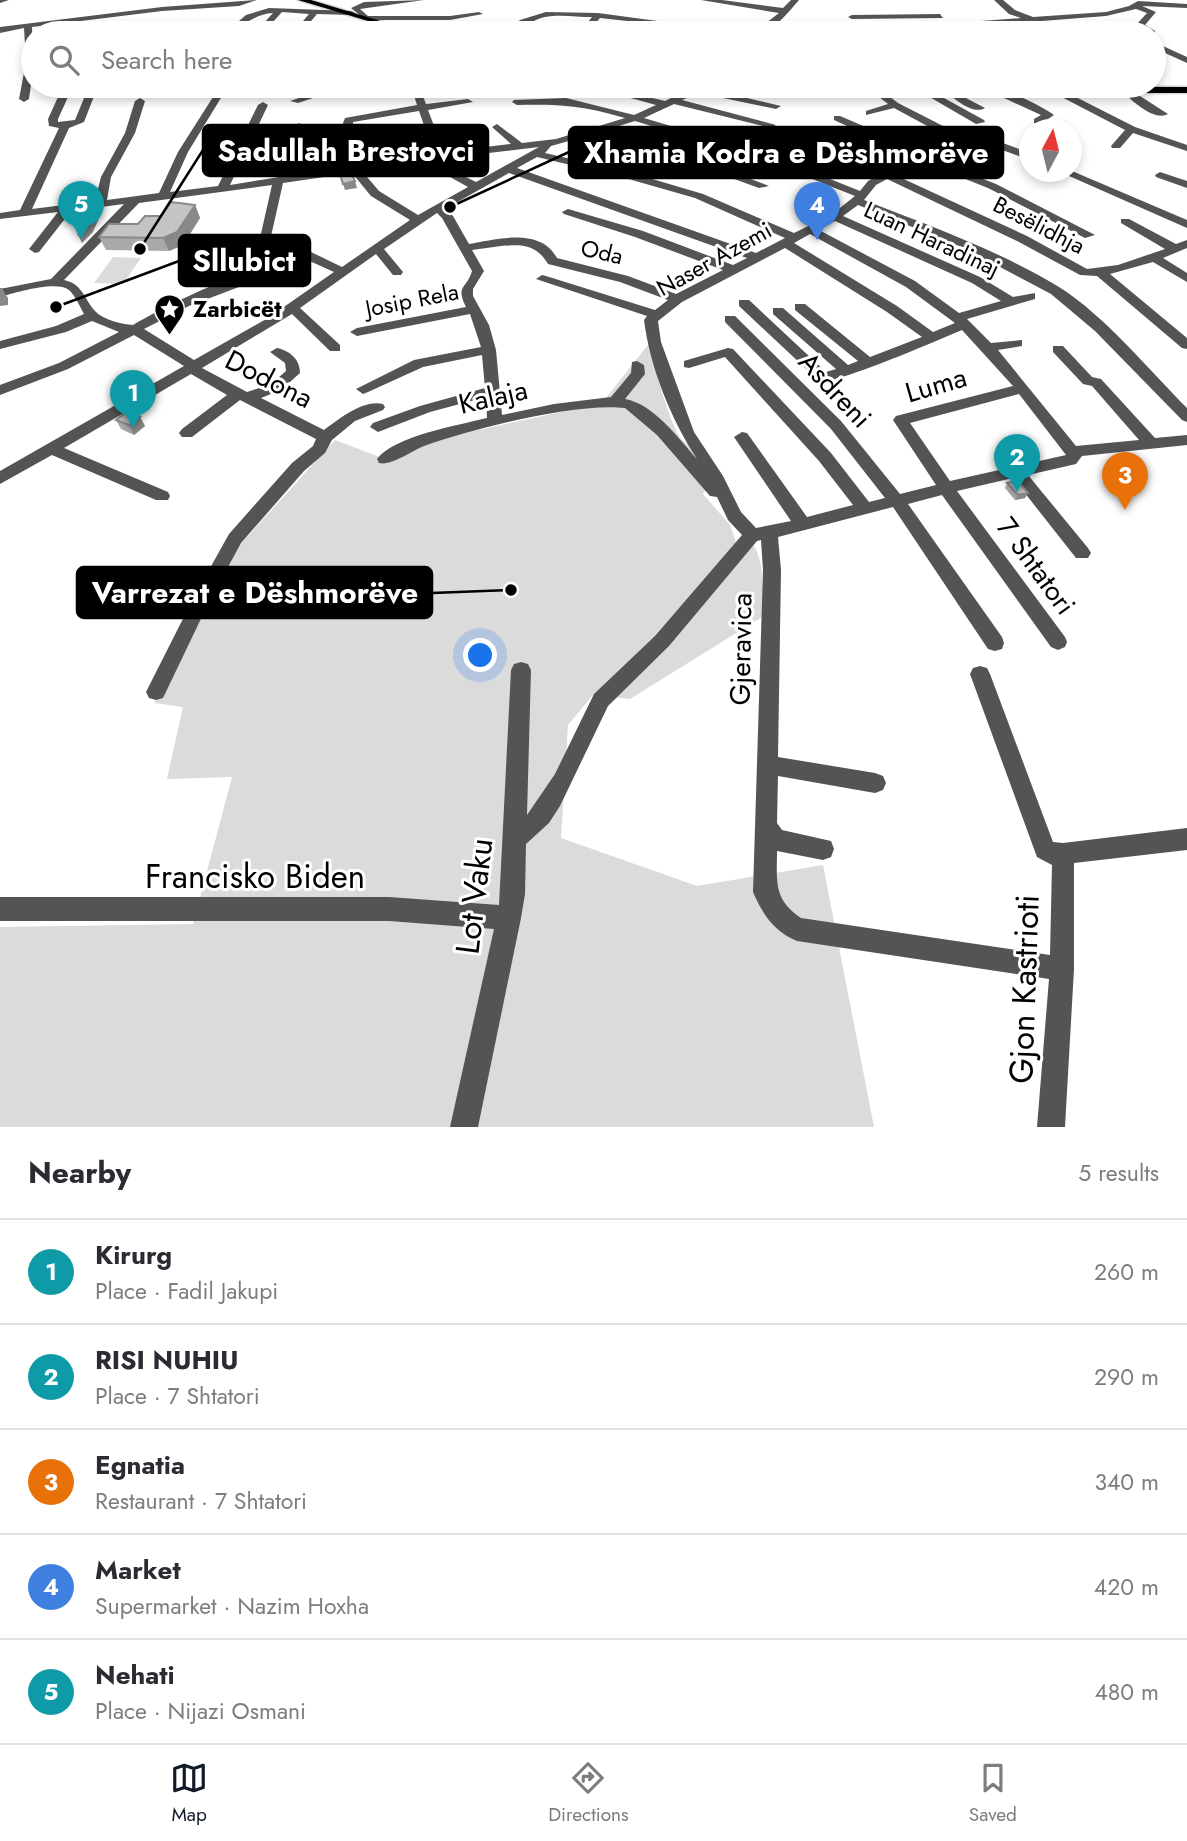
<!DOCTYPE html>
<html lang="en">
<head>
<meta charset="utf-8">
<style>
	:root { --surface:#fff; --page:#f7f7f7; --text:#2b2b33; --muted:#7c7c81; --line:#e1e1e2; --accent:#111827 }
	body { margin:0; font-family:Jost,sans-serif; background:var(--page); color:var(--text) }
	.compass { position:absolute; left:1019px; top:119px; width:63px; height:63px; border-radius:50%; background:var(--surface); box-shadow:0 4px 10px #0003; rotate:7deg }
	.you { position:absolute; left:481px; top:656px; width:24px; height:24px; margin:-18px; border:5px solid #fff; border-radius:50%; background:#1a73e8; box-shadow:0 0 0 10px #1a73e833 }
	.badge { display:grid; place-items:center; width:46px; height:46px; border-radius:50%; background:var(--accent); color:#fff; font-size:23px; font-weight:700 }
	.pin { position:absolute; translate:-50% -58px; filter:drop-shadow(0 2px 4px #0008) }
	.pin::after { content:''; position:absolute; top:37px; width:24px; height:21px; background:inherit; clip-path:polygon(0 0,100% 0,50% 100%) }
	.list { margin:0; padding:0; list-style:none }
	h2 { display:flex; justify-content:space-between; align-items:center; height:91px; margin:0; padding:0 28px; font-size:30px }
	h2 small { font-size:23px; font-weight:400; color:var(--muted) }
	.list li { display:grid; grid-template-columns:46px 1fr auto; gap:21px; align-items:center; box-sizing:border-box; height:105px; padding:0 28px; border-top:2px solid var(--line) }
	.list b { display:block; font-size:26px; white-space:nowrap }
	.list p { margin:0; font-size:23px; white-space:nowrap; color:var(--muted) }
	.list em { font-size:23px; font-style:normal; color:var(--muted) }
	.icon { flex:none; width:38px; height:38px; fill:none; stroke:currentColor; stroke-width:2; stroke-linecap:round; stroke-linejoin:round }
	.map { position:relative; flex:none; width:1187px; height:1127px; overflow:hidden }
	.search { position:absolute; background:var(--surface); box-shadow:0 4px 10px #0003; left:21px; right:21px; top:21px; height:77px; display:flex; align-items:center; gap:18px; box-sizing:border-box; padding:0 24px; border-radius:38px; color:var(--muted); font-size:26px }
	.sheet { height:616px; background:var(--surface) }
	nav { display:flex; justify-content:space-around; align-items:center; box-sizing:border-box; height:98px; border-top:2px solid var(--line); background:var(--surface); font-size:19px; color:var(--muted) }
	nav a { display:grid; justify-items:center; gap:4px }
	nav .on { color:var(--accent) }
	.map>svg:first-child { display:block }
	.green { fill:#dbdbdb }
	.lines { fill:none; stroke-linecap:round; stroke-linejoin:round }
	.major-casing { stroke:#dbdbdb; stroke-width:3 }
	.minor { fill:#545454; fill-rule:evenodd }
	.major { fill:#000; fill-rule:evenodd }
	.wall { fill:#a9a9a9 }
	.shaded-wall { fill:#898989 }
	.building { fill:#c4c4c4; stroke:#898989; stroke-width:2 }
	.labels { text-anchor:middle; dominant-baseline:central; stroke-width:6; stroke-linejoin:round; paint-order:stroke }
	.far-street-label { font-size:23px; fill:#000; stroke:#fff }
	.far-poi-label { font-size:23px; font-weight:bold; fill:#000; stroke:#fff; text-anchor:start }
	.street-label { font-size:28px; fill:#000; stroke:#fff }
	.near-street-label { font-size:33px; fill:#000; stroke:#fff }
	.leader { fill:none; stroke:#000; stroke-width:2.5 }
	.callout-dot { fill:#000; stroke:#fff; stroke-width:2.5 }
	.callout { fill:#000; stroke:#000; stroke-width:2.5 }
	.callout-label { font-size:30px; text-anchor:middle; font-weight:bold; fill:#fff }
</style>
</head>
<body>
<div class="map">
<svg width="1187" height="1127" viewBox="0 0 1187 1127">
	<rect width="100%" height="100%" fill="#fff"/>
	<g class="green">
		<path d="M113 257 141 258 123 284 94 283Z"/>
		<path d="M651 341C651 361 669 419 679 436 683 442 690 445 695 451 701 460 706 470 712 480L703 494 730 525 736 542 753 544C766 565 762 593 762 617L630 699 593 695 568 725 561 838 697 886 823 865 874 1127H0V927L193 924 232 777 167 779 183 707 154 703 227 559 335 440 385 459 428 441 602 403Z"/>
	</g>
	<g class="lines">
		<defs>
			<g id="major">
				<path d="M298 0H311L420 33H408Z"/>
				<path d="M764 86 1187 87V93H848L768 89Z"/>
			</g>
		</defs>
		<use href="#major" class="major-casing"/>
		<g class="minor">
			<path d="M0 0H9L0 3Z"/>
			<path d="M257 0 239 6 162 11 32 27 33 70 29 99 24 102 19 99 26 62 24 28 0 33V27L162 7Z"/>
			<path d="M424 0 360 9 368 16H450L479 12 483 14 450 20H366L351 8 364 2Z"/>
			<path d="M701 0H722L783 8 791 0H799C787 14 772 34 753 33L779 13Z"/>
			<path d="M994 0H1003L1015 10 1033 17 1106 12 1129 6 1138 1 1187 4V8L1142 6 1156 12 1145 25 1155 31 1154 35 1136 25 1147 13 1136 9 1106 16 891 33H858L862 30 1021 18 1009 14Z"/>
			<path d="M269 8 351 11 355 13 351 15 317 14 301 33H293L309 14 282 12 263 33H255L273 13C257 14 246 22 234 33H225L246 15Z"/>
			<path d="M546 12 598 13 665 22 657 33H649L655 24 600 18 587 33H579L592 17C577 17 559 14 545 17 530 20 518 34 503 33L520 20Z"/>
			<path d="M940 14 943 18 852 19 848 17 852 15Z"/>
			<path d="M395 22 432 31 433 33H420L392 26Z"/>
			<path d="M1065 22 1110 30 1114 33H1099L1062 26Z"/>
			<path d="M1154 42 1187 57V63L1154 48Z"/>
			<path d="M63 86H73L58 119V122L75 120 89 86H98L84 122 69 128 32 209 95 201 101 177 125 133 135 101 140 98 145 101 135 133 111 177 107 200 159 193 178 152 220 86 227 88 188 152 170 192 218 186 258 105 263 102 268 105 230 185 298 174 294 126 299 123 304 126 309 173 349 167C344 152 338 132 345 118L417 105 411 86H419L426 104 468 99 473 102 428 110 444 152 511 144 492 127 497 124 522 143 556 139 625 118C584 106 560 104 517 105L512 102 514 100 566 98 634 115 656 105 587 86H602L665 101 693 87 710 86 708 89 781 106 776 109 699 93 682 100 776 125 771 128 674 104 644 118 775 157 860 191 868 181 880 174 823 148 777 134 782 131 831 144 888 169 904 152 834 120V116H840L912 147 942 134 894 108 866 115V111L888 104 865 86H876L898 103 949 129 978 134 1030 153V160L972 139 954 136 937 144 976 160V164H968L928 148 917 153 996 184 1095 235 1085 238 988 188 910 157 895 175 1027 236 1087 269 1118 265 1165 249 1121 223V219H1129L1176 244 1187 240V248L1163 258 1187 273V282L1153 262 1110 274 1187 338V349L1182 348 1097 276 1080 275 1019 242 887 179 876 185 864 200C930 226 998 250 1059 287 1104 315 1149 370 1187 408V422L1182 420 1095 331 1051 294 964 248 858 205 843 216 980 277 1013 297 1035 293V299L967 319 991 343 1022 340V346L998 350 1076 446 1139 440 1092 386 1083 384 1053 352V346H1063L1092 377 1101 379 1155 438 1187 435V445L1082 456 1076 464 1028 475 1088 548 1091 553 1088 558H1076L1013 478 957 491 1065 637 1067 642 1065 647 1058 650 1051 647 942 495 908 504 1002 637 1004 643 1002 649 995 651 988 649 893 507 778 537 781 570 778 757 875 773 883 776 886 783 883 790 875 793 778 776 777 823 782 830 831 841 834 849 831 857 823 860 777 851C777 882 773 899 801 918L1050 955 1052 865 1037 857 970 674 973 668 980 666 987 668 990 674 1053 842 1063 843 1187 828V850L1074 863V969L1065 1127H1037L1049 979 797 941C774 931 763 915 753 892L763 570 761 540 757 541 669 646 608 706 560 806 549 823 526 844 525 894 521 918 478 1127H450L494 929 389 921H0V897H389L499 905 511 670 514 664 521 662 528 664 531 670 527 815 555 774 594 694 655 636 742 535 728 520 717 497 710 496 657 435 625 408C576 402 472 429 424 446 411 451 392 466 379 463L377 459C394 436 459 425 487 418L486 397 430 412 378 432 370 427 373 423 420 406 485 388 482 355 423 367 368 392 363 394 356 389 414 360 481 347 470 314 357 336 350 332 357 328 466 307C455 285 467 289 472 271L442 218 437 213 384 249 403 272 401 275H393L376 254 300 308 340 345V351H330L292 314 202 368 247 392 271 384 286 371 285 363 270 352 277 348C290 351 300 359 300 373L281 390 261 398 324 430C339 419 363 399 383 404L385 407 383 410 355 421 332 440 325 453 304 471 241 543 209 602 163 698 156 700 149 698 146 692 149 686 195 595 229 534 292 463 313 446 316 439 240 400 192 437H182L179 433 182 429 227 395 191 374 64 448 168 492 170 496 168 500H156L52 455 0 484V471L184 366 134 335 68 369 0 395V385L59 363 119 332 92 321 66 332 0 349V341L56 326 84 314C80 307 75 295 69 290 56 280 14 293 0 297V289L51 279 124 204 71 211 39 252 35 253 29 249 58 212 0 219V213L20 210 59 128 49 126 48 119ZM419 111 434 154 359 165 354 145 353 122ZM635 121 767 161 855 196 831 215 794 233 703 194 632 173 545 153 551 146 597 133 608 142 690 163 759 188 769 186 698 159 616 138 606 130ZM539 147 476 182 458 173 446 158ZM537 157 625 178 695 198 785 238 756 253 517 168ZM436 160 450 177 468 187 418 215 379 191 362 171ZM352 173 371 196 410 220 342 267 311 252 301 240H293L291 243 303 258 334 272 268 318 194 360 144 329 189 306 252 282V276C228 273 156 312 133 325 121 324 103 320 95 311 84 299 83 284 64 280L139 203 272 185 255 260 265 263 283 183ZM509 173 747 258 733 265 643 231 568 209 562 212 564 214 635 237 723 270 676 294 628 276 557 258C540 227 498 239 469 244L453 216 445 209ZM835 221 972 283 1001 301 959 313 915 281 819 230ZM810 234 906 287 955 323 933 332 897 306 794 243ZM501 246C522 244 536 244 548 264L620 282 668 300 655 310 546 276 542 275 536 279 647 316 644 320C650 368 671 419 697 459 678 438 654 404 625 399L645 374 644 365 637 361 632 362 631 373 611 397 554 404 502 415 496 350 489 325 473 296V289L484 271 472 250ZM785 248 887 312 922 337 870 357 805 304H795V310L858 361 848 365 783 308H773V314L836 369 826 372 749 300H739V306L819 381C836 385 940 339 962 330L1013 386 896 416 893 420 936 485 900 494 841 421 735 316H725V322L831 429 885 498 869 502 831 453 733 349 728 348 684 361V367L689 368 725 357 819 461 853 505 807 517 747 433 742 432 734 437 791 521 756 528 741 512 723 476 694 432 661 342 658 321 682 302ZM1019 394 1066 455 950 481 910 423Z"/>
			<path d="M187 86H197L188 94 183 91Z"/>
			<path d="M260 86H271L264 90Z"/>
			<path d="M335 86H349L298 103 290 101Z"/>
			<path d="M465 86H474L475 87 470 90Z"/>
			<path d="M941 86H951L964 97 985 108C972 116 950 96 941 86Z"/>
			<path d="M990 86C1002 86 1043 107 1054 115L1042 123H1034V119L1041 115 1004 98Z"/>
			<path d="M924 87 984 120 985 122 976 124 921 92 919 90Z"/>
			<path d="M1126 87 1168 114C1154 122 1131 100 1121 90Z"/>
			<path d="M1054 89H1060L1135 127 1187 145V151L1133 133 1120 148H1112L1111 146 1125 130 1054 93Z"/>
			<path d="M1072 171 1187 220V228L1060 172Z"/>
			<path d="M1160 172 1187 181V188L1156 177 1155 175Z"/>
		</g>
		<use href="#major" class="major"/>
	</g>
	<g class="wall">
		<path d="M660 86H690L678 92Z"/>
		<path d="M195 205 200 218 183 245 169 251 106 250 99 237Z"/>
		<path d="M140 417 145 426 134 435 121 429 116 420Z"/>
		<path d="M1007 483 1025 498 1015 500 1005 488Z"/>
	</g>
	<g class="shaded-wall">
		<path d="M682 86H690L678 92V88Z"/>
		<path d="M355 181 357 188 345 190 343 184Z"/>
		<path d="M99 201 103 209 93 232 82 243 78 235Z"/>
		<path d="M195 205 200 218 183 245 169 251 163 238Z"/>
		<path d="M2 289 8 298V305L0 306V296Z"/>
		<path d="M140 417 145 426 134 435 129 425Z"/>
		<path d="M1028 493 1025 498 1015 500 1018 495Z"/>
	</g>
	<g class="building">
		<path d="M349 169 355 181 343 184 339 171Z"/>
		<path d="M99 201 88 224 78 235 86 203Z"/>
		<path d="M171 202 195 205 177 232 163 238 99 237 109 224H138L145 216H161Z"/>
		<rect x="0" y="289" width="2" height="7"/>
		<path d="M128 411 140 417 129 425 116 420Z"/>
		<path d="M1018 481 1028 493 1018 495 1007 483Z"/>
	</g>
	<defs>
		<symbol id="sight-pin" viewBox="-11 -11 22 30"><path d="M0 17L-7.5 6A9.5 9.5 0 1 1 7.5 6Z" fill="#000" stroke="#fff"/><path d="M0-6L1.8-2.2L6-1.7L2.9 1.2L3.7 5.4L0 3.3L-3.7 5.4L-2.9 1.2L-6-1.7L-1.8-2.2Z" fill="#fff"/></symbol>
	</defs>
	<g fill-rule="evenodd">
		<use href="#sight-pin" x="152" y="292" width="35" height="47"/>
	</g>
	<g class="labels">
		<g class="far-street-label">
			<text transform="translate(1039 225) rotate(27)">Besëlidhja</text>
			<text transform="translate(932 239) rotate(25)">Luan Haradinaj</text>
			<text transform="translate(602 252) rotate(13)">Oda</text>
			<text transform="translate(714 259) rotate(-29)">Naser Azemi</text>
			<text transform="translate(412 300) rotate(-11)">Josip Rela</text>
		</g>
		<g class="far-poi-label">
			<text x="193" y="309">Zarbicët</text>
		</g>
		<g class="street-label">
			<text transform="translate(269 379) rotate(27)">Dodona</text>
			<text transform="translate(936 385) rotate(-16)">Luma</text>
			<text transform="translate(835 390) rotate(47)">Asdreni</text>
			<text transform="translate(493 397) rotate(-13)">Kalaja</text>
			<text transform="translate(1036 566) rotate(54)">7 Shtatori</text>
			<text transform="translate(741 649) rotate(-89)">Gjeravica</text>
		</g>
		<g class="near-street-label">
			<text x="255" y="876">Francisko Biden</text>
			<text transform="translate(474 896) rotate(-83)">Lot Vaku</text>
			<text transform="translate(1024 989) rotate(-88)">Gjon Kastrioti</text>
		</g>
	</g>
	<path class="leader" d="M140 249L203 150M450 207L569 152M56 307L179 261M511 590L432 593"/>
	<g class="callout-dot">
		<circle cx="140" cy="249" r="7"/>
		<circle cx="450" cy="207" r="7"/>
		<circle cx="56" cy="307" r="7"/>
		<circle cx="511" cy="590" r="7"/>
	</g>
	<g class="callout">
		<rect x="203" y="125" width="285" height="51" rx="7"/>
		<rect x="569" y="127" width="434" height="51" rx="7"/>
		<rect x="179" y="235" width="131" height="51" rx="7"/>
		<rect x="77" y="567" width="355" height="51" rx="7"/>
	</g>
	<g class="callout-label">
		<text x="346" y="161">Sadullah Brestovci</text>
		<text x="786" y="163">Xhamia Kodra e Dëshmorëve</text>
		<text x="244" y="271">Sllubict</text>
		<text x="255" y="603">Varrezat e Dëshmorëve</text>
	</g>
</svg>
<svg class="compass" viewBox="-18 -18 36 36"><path d="M0-13l5 13h-10z" fill="#e53935"/><path d="M0 13l5-13h-10z" fill="#7c7c81"/></svg>
<div class="you"></div>
<div class="pin badge" style="left:133px;top:428px;background:#0f9aa8">1</div>
<div class="pin badge" style="left:1017px;top:492px;background:#0f9aa8">2</div>
<div class="pin badge" style="left:1125px;top:510px;background:#e8710a">3</div>
<div class="pin badge" style="left:817px;top:240px;background:#3f7fe0">4</div>
<div class="pin badge" style="left:81px;top:239px;background:#0f9aa8">5</div>
<div class="search"><svg class="icon" aria-label="search" viewBox="0 0 24 24"><circle cx="10" cy="10" r="6"/><path d="M15 15l6 6"/></svg>Search here</div>
</div>
<section class="sheet">
<h2>Nearby<small>5 results</small></h2>
<ul class="list">
<li><span class="badge" style="background:#0f9aa8">1</span><div><b>Kirurg</b><p>Place · Fadil Jakupi</p></div><em>260 m</em></li>
<li><span class="badge" style="background:#0f9aa8">2</span><div><b>RISI NUHIU</b><p>Place · 7 Shtatori</p></div><em>290 m</em></li>
<li><span class="badge" style="background:#e8710a">3</span><div><b>Egnatia</b><p>Restaurant · 7 Shtatori</p></div><em>340 m</em></li>
<li><span class="badge" style="background:#3f7fe0">4</span><div><b>Market</b><p>Supermarket · Nazim Hoxha</p></div><em>420 m</em></li>
<li><span class="badge" style="background:#0f9aa8">5</span><div><b>Nehati</b><p>Place · Nijazi Osmani</p></div><em>480 m</em></li>
</ul>
</section>
<nav>
<a class="on"><svg class="icon" aria-label="map" viewBox="0 0 24 24"><path d="M3 6l6-2 6 2 6-2v14l-6 2-6-2-6 2zM9 4v14M15 6v14"/></svg>Map</a>
<a><svg class="icon" aria-label="directions" viewBox="0 0 24 24"><path d="M12 3l9 9-9 9-9-9zM9 14v-3h6M13 9l2 2-2 2"/></svg>Directions</a>
<a><svg class="icon" aria-label="saved" viewBox="0 0 24 24"><path d="M7 4h10v16l-5-4-5 4z"/></svg>Saved</a>
</nav>
</body>
</html>
